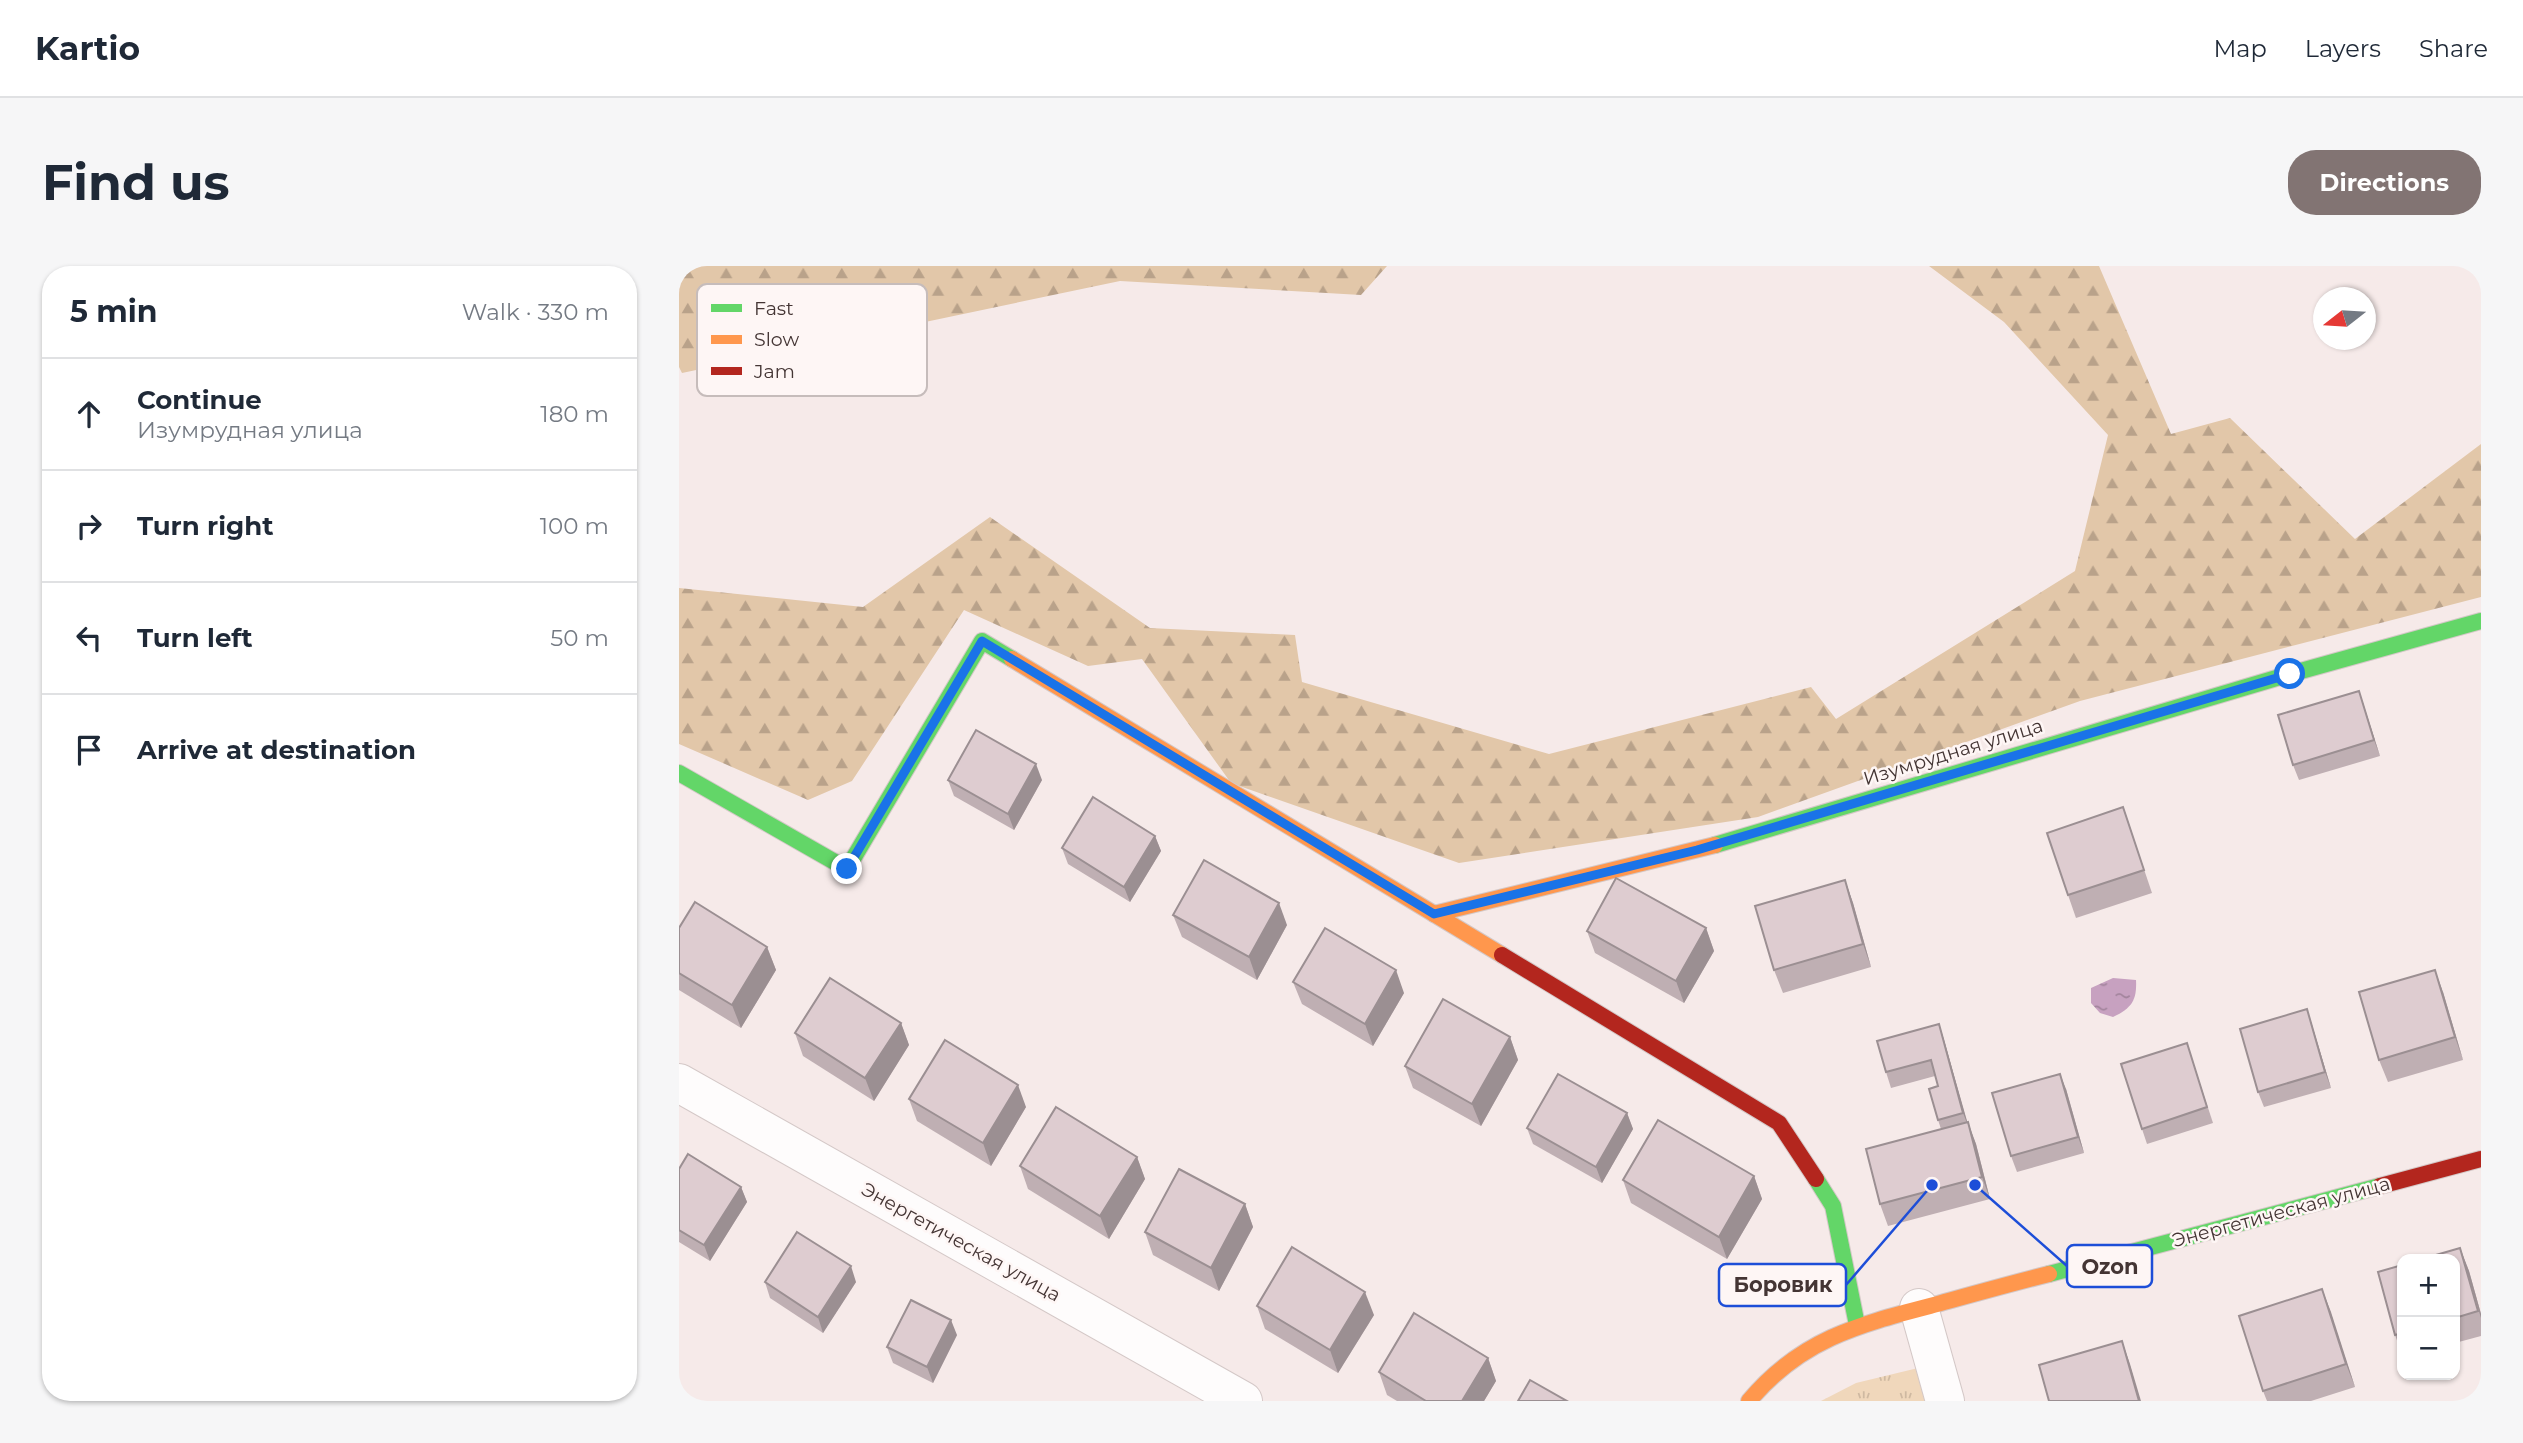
<!DOCTYPE html>
<html lang="en">
<head>
<meta charset="utf-8">
<style>
	:root { --surface:#fff; --page:#f6f6f7; --text:#1f2937; --muted:#747a83; --line:#e0e1e3; --accent:#827473 }
	body { margin:0; font-family:Montserrat,sans-serif; background:var(--page); color:var(--text) }
	.controls { position:absolute; right:21px; bottom:21px; display:grid; overflow:hidden; border-radius:14px; box-shadow:0 2px 5px #0004 }
	.controls button { width:63px; height:63px; display:grid; place-items:center; padding:0; border:0; border-bottom:2px solid var(--line); background:var(--surface); color:var(--text); font:35px sans-serif }
	.compass { position:absolute; left:1634px; top:21px; width:63px; height:63px; border-radius:50%; background:var(--surface); box-shadow:0 2px 5px #0004; rotate:253deg }
	.stop { position:absolute; width:21px; height:21px; margin:-16px; border:5px solid #1a73e8; border-radius:50%; background:#fff }
	.stop.end { background:#1a73e8; border-color:#fff; box-shadow:0 2px 7px #0008 }
	.list { margin:0; padding:0; list-style:none }
	h2 { display:flex; justify-content:space-between; align-items:center; height:91px; margin:0; padding:0 28px; font-size:30px }
	h2 small { font-size:23px; font-weight:400; color:var(--muted) }
	.list li { display:grid; grid-template-columns:46px 1fr auto; gap:21px; align-items:center; box-sizing:border-box; height:112px; padding:0 28px; border-top:2px solid var(--line) }
	.list b { display:block; font-size:26px; white-space:nowrap }
	.list p { margin:0; font-size:23px; white-space:nowrap; color:var(--muted) }
	.list em { font-size:23px; font-style:normal; color:var(--muted) }
	.icon { flex:none; width:38px; height:38px; fill:none; stroke:currentColor; stroke-width:2; stroke-linecap:round; stroke-linejoin:round }
	.map { position:relative; flex:none; width:1802px; height:1135px; overflow:hidden; border-radius:28px }
	header { display:flex; align-items:center; gap:42px; box-sizing:border-box; height:98px; padding:0 35px; background:var(--surface); border-bottom:2px solid var(--line) }
	header strong { font-size:33px }
	nav { display:flex; gap:38px; margin-inline-start:auto; font-size:24px }
	.intro { display:flex; align-items:center; justify-content:space-between; box-sizing:border-box; height:168px; padding:0 42px }
	h1 { margin:0; font-size:49px }
	.button { padding:18px 32px; border-radius:28px; background:var(--accent); color:#fff; font-size:24px; font-weight:700 }
	main { display:flex; gap:42px; padding:0 42px }
	aside { flex:1; background:var(--surface); border-radius:28px; box-shadow:0 2px 5px #0004 }
	.map>svg:first-child { display:block }
	.grass { fill:url(#grass-tufts) }
	.forest { fill:url(#forest-firs) }
	.water { fill:url(#water-ripples) }
	.lines { fill:none; stroke-linecap:round; stroke-linejoin:round }
	.street-casing { stroke:#d4c8c7; stroke-width:40 }
	.fast-casing { stroke:#d4c8c7; stroke-width:18 }
	.slow-casing { stroke:#d4c8c7; stroke-width:18 }
	.jam-casing { stroke:#d4c8c7; stroke-width:18 }
	.street { stroke:#fefcfc; stroke-width:38 }
	.fast { stroke:#63d668; stroke-width:16 }
	.slow { stroke:#ff974d; stroke-width:16 }
	.jam { stroke:#b3261e; stroke-width:16 }
	.wall { fill:#bfafb3 }
	.shaded-wall { fill:#9b8f92 }
	.building { fill:#deccd0; stroke:#9b8f92; stroke-width:2 }
	.route { stroke:#1a73e8; stroke-width:9 }
	.labels { text-anchor:middle; dominant-baseline:central; stroke-width:5; stroke-linejoin:round; paint-order:stroke }
	.street-label { font-size:19px; fill:#443534; stroke:#fef6f5 }
	.key { fill:#fef6f5; stroke:#c6bcbb; stroke-width:2 }
	.key-label { font-size:19px; fill:#443534 }
	.leader { fill:none; stroke:#1d4ed8; stroke-width:2.5 }
	.callout-dot { fill:#1d4ed8; stroke:#fef6f5; stroke-width:2.5 }
	.callout { fill:#fef6f5; stroke:#1d4ed8; stroke-width:2.5 }
	.callout-label { font-size:21px; text-anchor:middle; font-weight:bold; fill:#443534 }
</style>
</head>
<body>
<header>
<strong>Kartio</strong>
<nav><a>Map</a><a>Layers</a><a>Share</a></nav>
</header>
<div class="intro"><h1>Find us</h1><a class="button">Directions</a></div>
<main>
<aside>
<h2>5 min<small>Walk · 330 m</small></h2>
<ul class="list">
<li><svg class="icon" aria-label="ahead" viewBox="0 0 24 24"><path d="M12 20V5M6 11l6-6 6 6"/></svg><div><b>Continue</b><p>Изумрудная улица</p></div><em>180 m</em></li>
<li><svg class="icon" aria-label="right" viewBox="0 0 24 24"><path d="M7 20v-9h11M14 6l5 5-5 5"/></svg><div><b>Turn right</b></div><em>100 m</em></li>
<li><svg class="icon" aria-label="left" viewBox="0 0 24 24"><path d="M17 20v-9H6M10 6l-5 5 5 5"/></svg><div><b>Turn left</b></div><em>50 m</em></li>
<li><svg class="icon" aria-label="arrive" viewBox="0 0 24 24"><path d="M6 21V4h12l-3 4 3 4H6"/></svg><div><b>Arrive at destination</b></div></li>
</ul>
</aside>
<div class="map">
<svg width="1802" height="1135" viewBox="0 0 1802 1135">
	<defs>
		<pattern id="grass-tufts" width="24" height="20" patternUnits="userSpaceOnUse" patternTransform="scale(1.75)"><rect width="24" height="20" fill="#f0d7bb"/><path d="M3 7l-1-3M5 7V3M7 7l1-3M15 17l-1-3M17 17v-4M19 17l1-3" fill="none" stroke="#cfb9a1"/></pattern>
		<pattern id="forest-firs" width="22" height="20" patternUnits="userSpaceOnUse" patternTransform="scale(1.75)"><rect width="22" height="20" fill="#e2c7a9"/><path d="M5 1l3.5 6h-7zM16 11l3.5 6h-7z" fill="#b9a28a"/></pattern>
		<pattern id="water-ripples" width="26" height="14" patternUnits="userSpaceOnUse" patternTransform="scale(1.75)"><rect width="26" height="14" fill="#c7a1c0"/><path d="M2 4q2-2 4 0t4 0M15 11q2-2 4 0t4 0" fill="none" stroke="#a3849d"/></pattern>
	</defs>
	<rect width="100%" height="100%" fill="#f6eae9"/>
	<path class="grass" d="M1239 1102 1248 1135H1142L1177 1117Z"/>
	<g class="forest">
		<path d="M0 0H708L682 29 441 15 3 107 0 101Z"/>
		<path d="M1250 0H1420L1492 168 1551 152 1676 273 1802 178V331L1401 435 1079 551 780 597 552 517 463 393 409 400 285 344 173 515 129 534 0 478V322L184 341 311 251 471 362 616 369 623 416 870 488 1132 421 1157 453 1396 305 1429 169 1325 56Z"/>
	</g>
	<path class="water" d="M1434 712 1457 714C1458 734 1453 742 1434 751L1421 747 1412 737V722Z"/>
	<g class="lines">
		<defs>
			<g id="street">
				<path d="M0 817 564 1135"/>
				<path d="M1240 1042 1266 1135"/>
			</g>
			<g id="fast">
				<path d="M0 507 168 603 303 375 333 393"/>
				<path d="M1036 579 1611 408 1802 355"/>
				<path d="M1137 913 1154 940 1178 1059"/>
				<path d="M1370 1008 1701 920"/>
			</g>
			<g id="slow">
				<path d="M333 393 823 689"/>
				<path d="M755 648 1036 579"/>
				<path d="M1070 1135C1121 1074 1178 1059 1251 1040 1291 1029 1330 1018 1370 1008"/>
			</g>
			<g id="jam">
				<path d="M823 689 1100 857 1137 913"/>
				<path d="M1701 920 1802 893"/>
			</g>
		</defs>
		<use href="#street" class="street-casing"/>
		<use href="#fast" class="fast-casing"/>
		<use href="#slow" class="slow-casing"/>
		<use href="#jam" class="jam-casing"/>
		<use href="#street" class="street"/>
		<use href="#fast" class="fast"/>
		<use href="#slow" class="slow"/>
		<use href="#jam" class="jam"/>
	</g>
	<g class="wall">
		<path d="M1680 425 1701 490 1620 514 1614 499Z"/>
		<path d="M269 514H363L335 564 275 530Z"/>
		<path d="M1444 541 1473 627 1397 652 1389 629Z"/>
		<path d="M476 570 482 585 451 636 389 598 383 582Z"/>
		<path d="M1166 614 1174 637 1192 701 1104 727 1095 704Z"/>
		<path d="M494 649 608 659 578 714 503 671Z"/>
		<path d="M0 662 88 681 97 704 62 762 0 724Z"/>
		<path d="M1027 662 1035 685 1005 737 916 687 908 665Z"/>
		<path d="M614 716 725 727 694 780 623 738Z"/>
		<path d="M1764 726 1784 794 1709 816 1700 794Z"/>
		<path d="M1628 743 1633 759 1652 822 1585 841 1579 826Z"/>
		<path d="M222 757 230 779 195 835 124 790 116 767Z"/>
		<path d="M1260 758 1265 774 1288 856 1297 878 1311 933 1209 960 1201 938 1262 863 1259 854V820L1256 810 1212 822 1207 806Z"/>
		<path d="M831 771 839 794 802 860 734 822 726 800Z"/>
		<path d="M1513 793 1534 857 1468 878 1463 863Z"/>
		<path d="M1387 823 1405 887 1338 906 1332 890Z"/>
		<path d="M230 833 347 841 312 900 238 855Z"/>
		<path d="M948 847 954 863 923 917 854 878 848 862Z"/>
		<path d="M458 891 466 913 430 973 349 923 341 900Z"/>
		<path d="M0 903 62 921 68 936 31 995 0 976Z"/>
		<path d="M1075 910 1083 933 1048 993 952 937 944 914Z"/>
		<path d="M566 938 574 961 540 1025 474 989 466 966Z"/>
		<path d="M1781 982 1790 1005 1802 1048V1070L1776 1077V993Z"/>
		<path d="M1723 999V1088L1716 1069Z"/>
		<path d="M86 1016H177L144 1067 91 1032Z"/>
		<path d="M1643 1023 1676 1121 1632 1135H1588L1584 1125Z"/>
		<path d="M578 1040 695 1049 659 1107 586 1063Z"/>
		<path d="M278 1069 254 1117 214 1097 208 1081Z"/>
		<path d="M809 1092 817 1115 805 1135H718L708 1129 700 1106Z"/>
	</g>
	<g class="shaded-wall">
		<path d="M1680 425 1685 440 1701 490 1695 474Z"/>
		<path d="M357 498 363 514 335 564 329 548Z"/>
		<path d="M476 570 482 585 451 636 445 621Z"/>
		<path d="M1166 614 1174 637 1192 701 1184 678Z"/>
		<path d="M600 637 608 659 578 714 570 691Z"/>
		<path d="M1027 662 1035 685 1005 737 997 715Z"/>
		<path d="M88 681 97 704 62 762 53 739Z"/>
		<path d="M717 704 725 727 694 780 686 758Z"/>
		<path d="M1756 704 1764 726 1784 794 1776 771Z"/>
		<path d="M1628 743 1633 759 1652 822 1646 806Z"/>
		<path d="M222 757 230 779 195 835 186 812Z"/>
		<path d="M1260 758 1265 774 1290 862 1284 847Z"/>
		<path d="M831 771 839 794 802 860 793 838Z"/>
		<path d="M1381 808 1387 823 1405 887 1399 871Z"/>
		<path d="M339 819 347 841 312 900 304 877Z"/>
		<path d="M948 847 954 863 923 917 917 901Z"/>
		<path d="M1289 856 1297 878 1311 933 1303 911Z"/>
		<path d="M458 891 466 913 430 973 421 950Z"/>
		<path d="M1075 910 1083 933 1048 993 1040 971Z"/>
		<path d="M62 921 68 936 31 995 25 979Z"/>
		<path d="M566 938 574 961 540 1025 532 1002Z"/>
		<path d="M1781 982 1790 1005 1802 1048V1052Z"/>
		<path d="M172 1000 177 1016 144 1067 139 1051Z"/>
		<path d="M1643 1023 1652 1046 1676 1121 1667 1098Z"/>
		<path d="M686 1026 695 1049 659 1107 651 1084Z"/>
		<path d="M272 1054 278 1069 254 1117 248 1101Z"/>
		<path d="M1443 1075 1451 1098 1462 1135H1460Z"/>
		<path d="M809 1092 817 1115 805 1135H783Z"/>
	</g>
	<g class="building">
		<path d="M1680 425 1695 474 1614 499 1599 449Z"/>
		<path d="M297 464 357 498 329 548 269 514Z"/>
		<path d="M414 531 476 570 445 621 383 582Z"/>
		<path d="M1444 541 1465 604 1389 629 1368 567Z"/>
		<path d="M525 594 600 637 570 691 494 649Z"/>
		<path d="M937 612 1027 662 997 715 908 665Z"/>
		<path d="M1166 614 1184 678 1095 704 1076 640Z"/>
		<path d="M16 636 88 681 53 739 0 707V662Z"/>
		<path d="M646 662 717 704 686 758 614 716Z"/>
		<path d="M1756 704 1776 771 1700 794 1680 726Z"/>
		<path d="M151 712 222 757 186 812 116 767Z"/>
		<path d="M764 733 831 771 793 838 726 800Z"/>
		<path d="M1628 743 1646 806 1579 826 1561 763Z"/>
		<path d="M1260 758 1284 847 1259 854 1250 823 1259 820 1252 794 1207 806 1198 775Z"/>
		<path d="M266 774 339 819 304 877 230 833Z"/>
		<path d="M1508 777 1528 841 1463 863 1442 798Z"/>
		<path d="M879 808 948 847 917 901 848 862Z"/>
		<path d="M1381 808 1399 871 1332 890 1313 827Z"/>
		<path d="M377 841 458 891 421 950 341 900Z"/>
		<path d="M979 854 1075 910 1040 971 944 914Z"/>
		<path d="M1289 856 1303 911 1201 938 1187 883Z"/>
		<path d="M9 888 62 921 25 979 0 964V903Z"/>
		<path d="M500 903 566 938 532 1002 466 966Z"/>
		<path d="M118 966 172 1000 139 1051 86 1016Z"/>
		<path d="M613 981 686 1026 651 1084 578 1040Z"/>
		<path d="M1781 982 1799 1045 1776 1052V993H1743Z"/>
		<path d="M1723 999V1067L1716 1069 1699 1006Z"/>
		<path d="M1643 1023 1667 1098 1584 1125 1560 1050Z"/>
		<path d="M232 1034 272 1054 248 1101 208 1081Z"/>
		<path d="M735 1047 809 1092 783 1135H747L700 1106Z"/>
		<path d="M1443 1075 1460 1135H1370L1360 1099Z"/>
		<path d="M851 1114 888 1135H839Z"/>
	</g>
	<g class="lines">
		<path class="route" d="M168 603 303 375 755 648 1018 584 1611 408"/>
	</g>
	<g class="labels">
		<g class="street-label">
			<text transform="translate(1274 486) rotate(-17)">Изумрудная улица</text>
			<text transform="translate(1602 946) rotate(-15)">Энергетическая улица</text>
			<text transform="translate(282 976) rotate(29)">Энергетическая улица</text>
		</g>
	</g>
	<rect x="18" y="18" width="230" height="112" rx="10" class="key"/>
	<rect x="32" y="38" width="31" height="8" fill="#63d668"/>
	<rect x="32" y="69" width="31" height="9" fill="#ff974d"/>
	<rect x="32" y="101" width="31" height="8" fill="#b3261e"/>
	<g class="key-label">
		<text x="75" y="49">Fast</text>
		<text x="75" y="80">Slow</text>
		<text x="75" y="112">Jam</text>
	</g>
	<path class="leader" d="M1296 919L1388 1000M1253 919L1167 1019"/>
	<g class="callout-dot">
		<circle cx="1296" cy="919" r="7"/>
		<circle cx="1253" cy="919" r="7"/>
	</g>
	<g class="callout">
		<rect x="1388" y="979" width="85" height="42" rx="7"/>
		<rect x="1040" y="998" width="127" height="42" rx="7"/>
	</g>
	<g class="callout-label">
		<text x="1431" y="1008">Ozon</text>
		<text x="1104" y="1026">Боровик</text>
	</g>
</svg>
<div class="controls">
<button>+</button>
<button>−</button>
</div>
<svg class="compass" viewBox="-18 -18 36 36"><path d="M0-13l5 13h-10z" fill="#e53935"/><path d="M0 13l5-13h-10z" fill="#747a83"/></svg>
<div class="stop" style="left:1611px;top:408px"></div>
<div class="stop end" style="left:168px;top:603px"></div>
</div>
</main>
</body>
</html>
